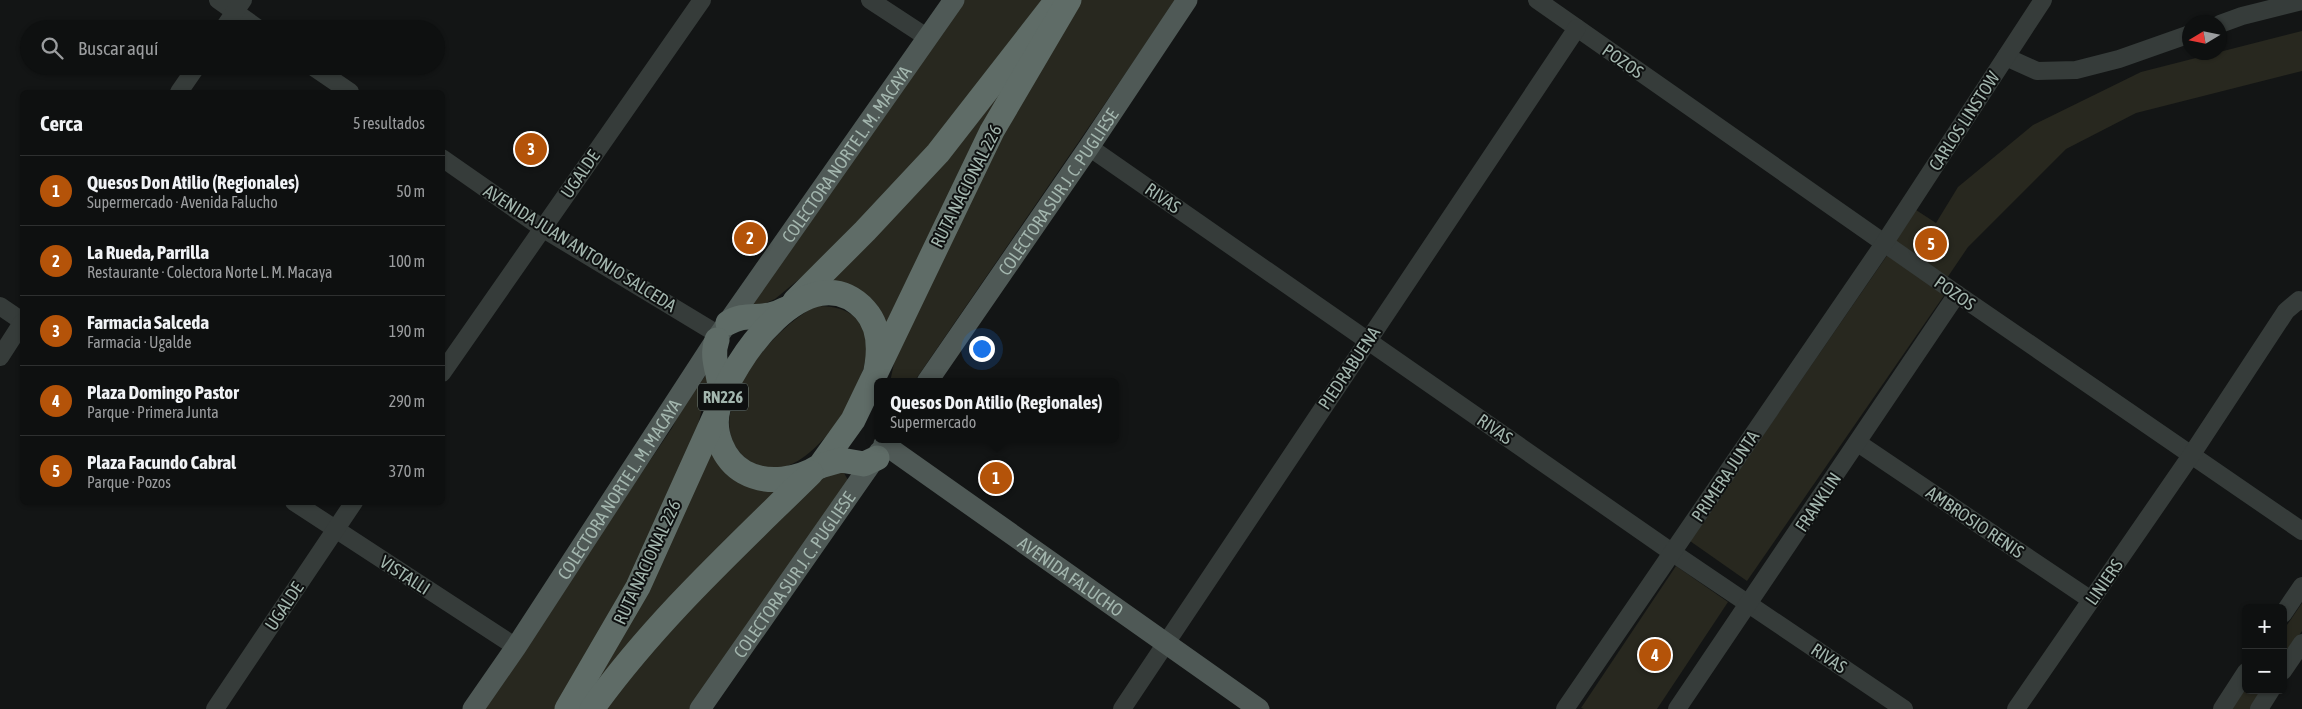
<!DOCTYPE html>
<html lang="es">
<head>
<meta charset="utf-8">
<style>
	:root { --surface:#0e1010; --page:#1c1e1e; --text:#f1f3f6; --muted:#9b9d9f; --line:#2e3030; --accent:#b45309 }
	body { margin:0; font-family:"Asap Condensed",sans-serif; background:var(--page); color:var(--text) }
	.controls { position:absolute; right:15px; bottom:15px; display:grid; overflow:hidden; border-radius:8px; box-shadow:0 1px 4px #0004 }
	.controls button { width:45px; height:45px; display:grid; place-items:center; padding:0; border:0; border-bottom:1px solid var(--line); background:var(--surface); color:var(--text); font:25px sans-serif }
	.compass { position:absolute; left:2182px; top:15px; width:45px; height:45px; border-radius:50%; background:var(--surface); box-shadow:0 1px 4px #0004; rotate:260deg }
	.you { position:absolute; left:981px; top:348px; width:18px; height:18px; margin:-12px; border:4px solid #fff; border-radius:50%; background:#1a73e8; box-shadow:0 0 0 8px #1a73e833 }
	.badge { display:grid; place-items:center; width:32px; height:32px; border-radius:50%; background:var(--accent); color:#fff; font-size:16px; font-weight:700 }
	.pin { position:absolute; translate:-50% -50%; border:2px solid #fff; box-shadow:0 1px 5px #0006 }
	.popup { position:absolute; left:874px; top:378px; width:245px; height:65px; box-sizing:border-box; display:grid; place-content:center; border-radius:8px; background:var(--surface); filter:drop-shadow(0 1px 4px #0005); font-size:16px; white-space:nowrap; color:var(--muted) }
	.popup b { font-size:19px; color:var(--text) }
	.popup::after { content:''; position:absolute; left:50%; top:100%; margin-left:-10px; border:10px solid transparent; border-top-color:var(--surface) }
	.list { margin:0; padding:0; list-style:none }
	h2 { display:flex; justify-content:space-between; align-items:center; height:65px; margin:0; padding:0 20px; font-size:21px }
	h2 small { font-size:16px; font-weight:400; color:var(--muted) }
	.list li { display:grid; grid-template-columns:32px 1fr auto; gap:15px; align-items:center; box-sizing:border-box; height:70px; padding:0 20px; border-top:1px solid var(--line) }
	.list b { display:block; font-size:19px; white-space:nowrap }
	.list p { margin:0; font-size:16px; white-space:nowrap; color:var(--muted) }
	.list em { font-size:16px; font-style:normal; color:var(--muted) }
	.icon { flex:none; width:28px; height:28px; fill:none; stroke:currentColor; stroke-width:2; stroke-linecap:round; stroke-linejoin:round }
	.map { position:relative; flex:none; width:2302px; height:709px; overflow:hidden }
	.search { position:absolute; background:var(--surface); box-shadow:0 1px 4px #0004; left:20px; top:20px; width:425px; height:55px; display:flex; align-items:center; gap:12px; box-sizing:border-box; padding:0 18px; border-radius:28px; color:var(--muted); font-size:19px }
	.panel { position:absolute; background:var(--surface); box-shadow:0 1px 4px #0004; left:20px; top:90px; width:425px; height:415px; border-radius:8px }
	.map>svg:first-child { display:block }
	.green { fill:#28281f }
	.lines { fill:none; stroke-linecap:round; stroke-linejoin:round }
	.minor { stroke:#363c3a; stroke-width:18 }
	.major { stroke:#4f5956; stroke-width:21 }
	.highway { stroke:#5f6c67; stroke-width:25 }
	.labels { text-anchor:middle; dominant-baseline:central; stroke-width:4; stroke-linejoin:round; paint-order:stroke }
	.shield { fill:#0e1010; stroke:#76847f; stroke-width:1 }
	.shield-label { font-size:16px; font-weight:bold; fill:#a3b6ae }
	.street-label { font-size:18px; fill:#a3b6ae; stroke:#0e1010 }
</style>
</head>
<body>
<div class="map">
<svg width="2302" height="709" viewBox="0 0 2302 709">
	<rect width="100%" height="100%" fill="#131515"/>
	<g class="green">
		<path d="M963 0H1046L956 119 831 253 775 299 757 307 752 302Z"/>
		<path d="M1080 0H1176L914 382H890L894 363 953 224Z"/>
		<path d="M2302 31V71L2136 113 2066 149 1968 247 1947 278 1894 241 1916 210 1936 223 1958 187 2033 125 2141 72Z"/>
		<path d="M1033 44 888 328 820 282Z"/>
		<path d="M1888 254 1945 294 1747 581 1690 541Z"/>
		<path d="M817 306C925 305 830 467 777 468 761 468 747 463 738 450 704 407 778 323 817 306Z"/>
		<path d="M706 375 708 382 696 434 655 534 557 709H482L672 428 682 408Z"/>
		<path d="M709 448 780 491 581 709Z"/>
		<path d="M837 472 844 473 848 480 691 709H604L649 650 811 484Z"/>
		<path d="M1676 566 1728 602 1657 709H1584L1581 708Z"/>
		<path d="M2302 603V631L2283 659V631Z"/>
		<path d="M2246 688V690H2263L2250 709H2231Z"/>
	</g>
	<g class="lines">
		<g class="minor">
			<path d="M218 0 259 29"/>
			<path d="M870 0 928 38"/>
			<path d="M1537 0 1957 294 2302 531"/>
			<path d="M2220 24 2242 16 2302 1"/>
			<path d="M223 29 243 0"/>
			<path d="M2006 57 2037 71 2076 70 2119 59 2190 34"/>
			<path d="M312 66 350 92"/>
			<path d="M179 92 197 66"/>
			<path d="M1089 147 1673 553 1904 709"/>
			<path d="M442 158 542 228 719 335"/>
			<path d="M0 306 22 321"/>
			<path d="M0 357 22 323"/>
			<path d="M442 373 702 0"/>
			<path d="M1858 443 2091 600"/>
			<path d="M294 502 516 647"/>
			<path d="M2283 614 2302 586"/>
			<path d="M2283 671 2302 643"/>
			<path d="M215 709 354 502"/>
			<path d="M1122 709 1577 28"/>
			<path d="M1565 709 1885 242 2043 0"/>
			<path d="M1677 709 1957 294"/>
			<path d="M2016 709 2192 454 2286 311 2299 300 2302 301"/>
			<path d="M2222 709 2246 672"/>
			<path d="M2259 709 2271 690"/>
		</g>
		<g class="major">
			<path id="s1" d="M927 382 1089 147 1187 0"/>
			<path id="s2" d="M884 444 1259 709"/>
			<path id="s3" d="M473 709 516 647 719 335 954 0"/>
			<path id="s4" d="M700 709 880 451"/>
		</g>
		<g class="highway">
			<path d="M795 301 865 231 938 153 1051 8"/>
			<path d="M728 323C747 311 763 322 786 309"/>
			<path d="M717 340C709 361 724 379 720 401"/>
			<path d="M874 379C880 356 882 329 865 310 810 250 730 361 718 409 712 432 723 460 744 472 767 485 798 480 820 466L853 420 992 131 1069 0"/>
			<path d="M820 466 841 460 864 464 877 458"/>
			<path d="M567 709 638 587 717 412"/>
			<path d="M592 709C655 621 734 549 811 473"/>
		</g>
	</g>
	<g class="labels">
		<rect class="shield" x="698" y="383.5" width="50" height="27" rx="4"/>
		<g class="shield-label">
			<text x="723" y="397">RN226</text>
		</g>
		<g class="street-label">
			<text transform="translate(1623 61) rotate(35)">POZOS</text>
			<text transform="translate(1964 121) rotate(-57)">CARLOS LINSTOW</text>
			<text stroke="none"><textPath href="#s3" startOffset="669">COLECTORA NORTE L. M. MACAYA</textPath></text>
			<text transform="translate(580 174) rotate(-55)">UGALDE</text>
			<text transform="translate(966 186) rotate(-63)">RUTA NACIONAL 226</text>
			<text stroke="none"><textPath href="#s1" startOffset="231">COLECTORA SUR J. C. PUGLIESE</textPath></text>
			<text transform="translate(1163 198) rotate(35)">RIVAS</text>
			<text transform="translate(580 248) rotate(32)">AVENIDA JUAN ANTONIO SALCEDA</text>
			<text transform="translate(1955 293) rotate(35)">POZOS</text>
			<text transform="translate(1349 368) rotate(-56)">PIEDRABUENA</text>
			<text transform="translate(1495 429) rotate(35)">RIVAS</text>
			<text transform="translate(1725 476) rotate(-56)">PRIMERA JUNTA</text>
			<text stroke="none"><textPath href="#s3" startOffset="264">COLECTORA NORTE L. M. MACAYA</textPath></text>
			<text transform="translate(1818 502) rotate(-56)">FRANKLIN</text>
			<text transform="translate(1975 522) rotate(34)">AMBROSIO RENIS</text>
			<text transform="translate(647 562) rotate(-65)">RUTA NACIONAL 226</text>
			<text transform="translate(405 575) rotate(33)">VISTALLI</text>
			<text stroke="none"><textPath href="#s4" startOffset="164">COLECTORA SUR J. C. PUGLIESE</textPath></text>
			<text stroke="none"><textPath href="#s2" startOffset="229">AVENIDA FALUCHO</textPath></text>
			<text transform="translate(2104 582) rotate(-55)">LINIERS</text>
			<text transform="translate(284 606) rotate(-56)">UGALDE</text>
			<text transform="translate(1829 658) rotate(34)">RIVAS</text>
		</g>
	</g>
</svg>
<div class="controls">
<button>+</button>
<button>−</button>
</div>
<svg class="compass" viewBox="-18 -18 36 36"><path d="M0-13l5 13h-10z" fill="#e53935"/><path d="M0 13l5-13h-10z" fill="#9b9d9f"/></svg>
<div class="you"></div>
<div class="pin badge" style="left:996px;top:478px">1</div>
<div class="popup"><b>Quesos Don Atilio (Regionales)</b>Supermercado</div>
<div class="pin badge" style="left:750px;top:238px">2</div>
<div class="pin badge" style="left:531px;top:149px">3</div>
<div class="pin badge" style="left:1655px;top:655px">4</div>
<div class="pin badge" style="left:1931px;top:244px">5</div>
<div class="search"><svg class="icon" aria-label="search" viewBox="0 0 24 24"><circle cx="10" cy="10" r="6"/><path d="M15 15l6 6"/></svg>Buscar aquí</div>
<section class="panel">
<h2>Cerca<small>5 resultados</small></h2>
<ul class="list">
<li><span class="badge">1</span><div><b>Quesos Don Atilio (Regionales)</b><p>Supermercado · Avenida Falucho</p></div><em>50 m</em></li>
<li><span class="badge">2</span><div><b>La Rueda, Parrilla</b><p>Restaurante · Colectora Norte L. M. Macaya</p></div><em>100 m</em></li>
<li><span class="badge">3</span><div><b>Farmacia Salceda</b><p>Farmacia · Ugalde</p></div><em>190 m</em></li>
<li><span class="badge">4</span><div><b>Plaza Domingo Pastor</b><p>Parque · Primera Junta</p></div><em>290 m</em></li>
<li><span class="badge">5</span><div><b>Plaza Facundo Cabral</b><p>Parque · Pozos</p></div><em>370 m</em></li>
</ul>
</section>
</div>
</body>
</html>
